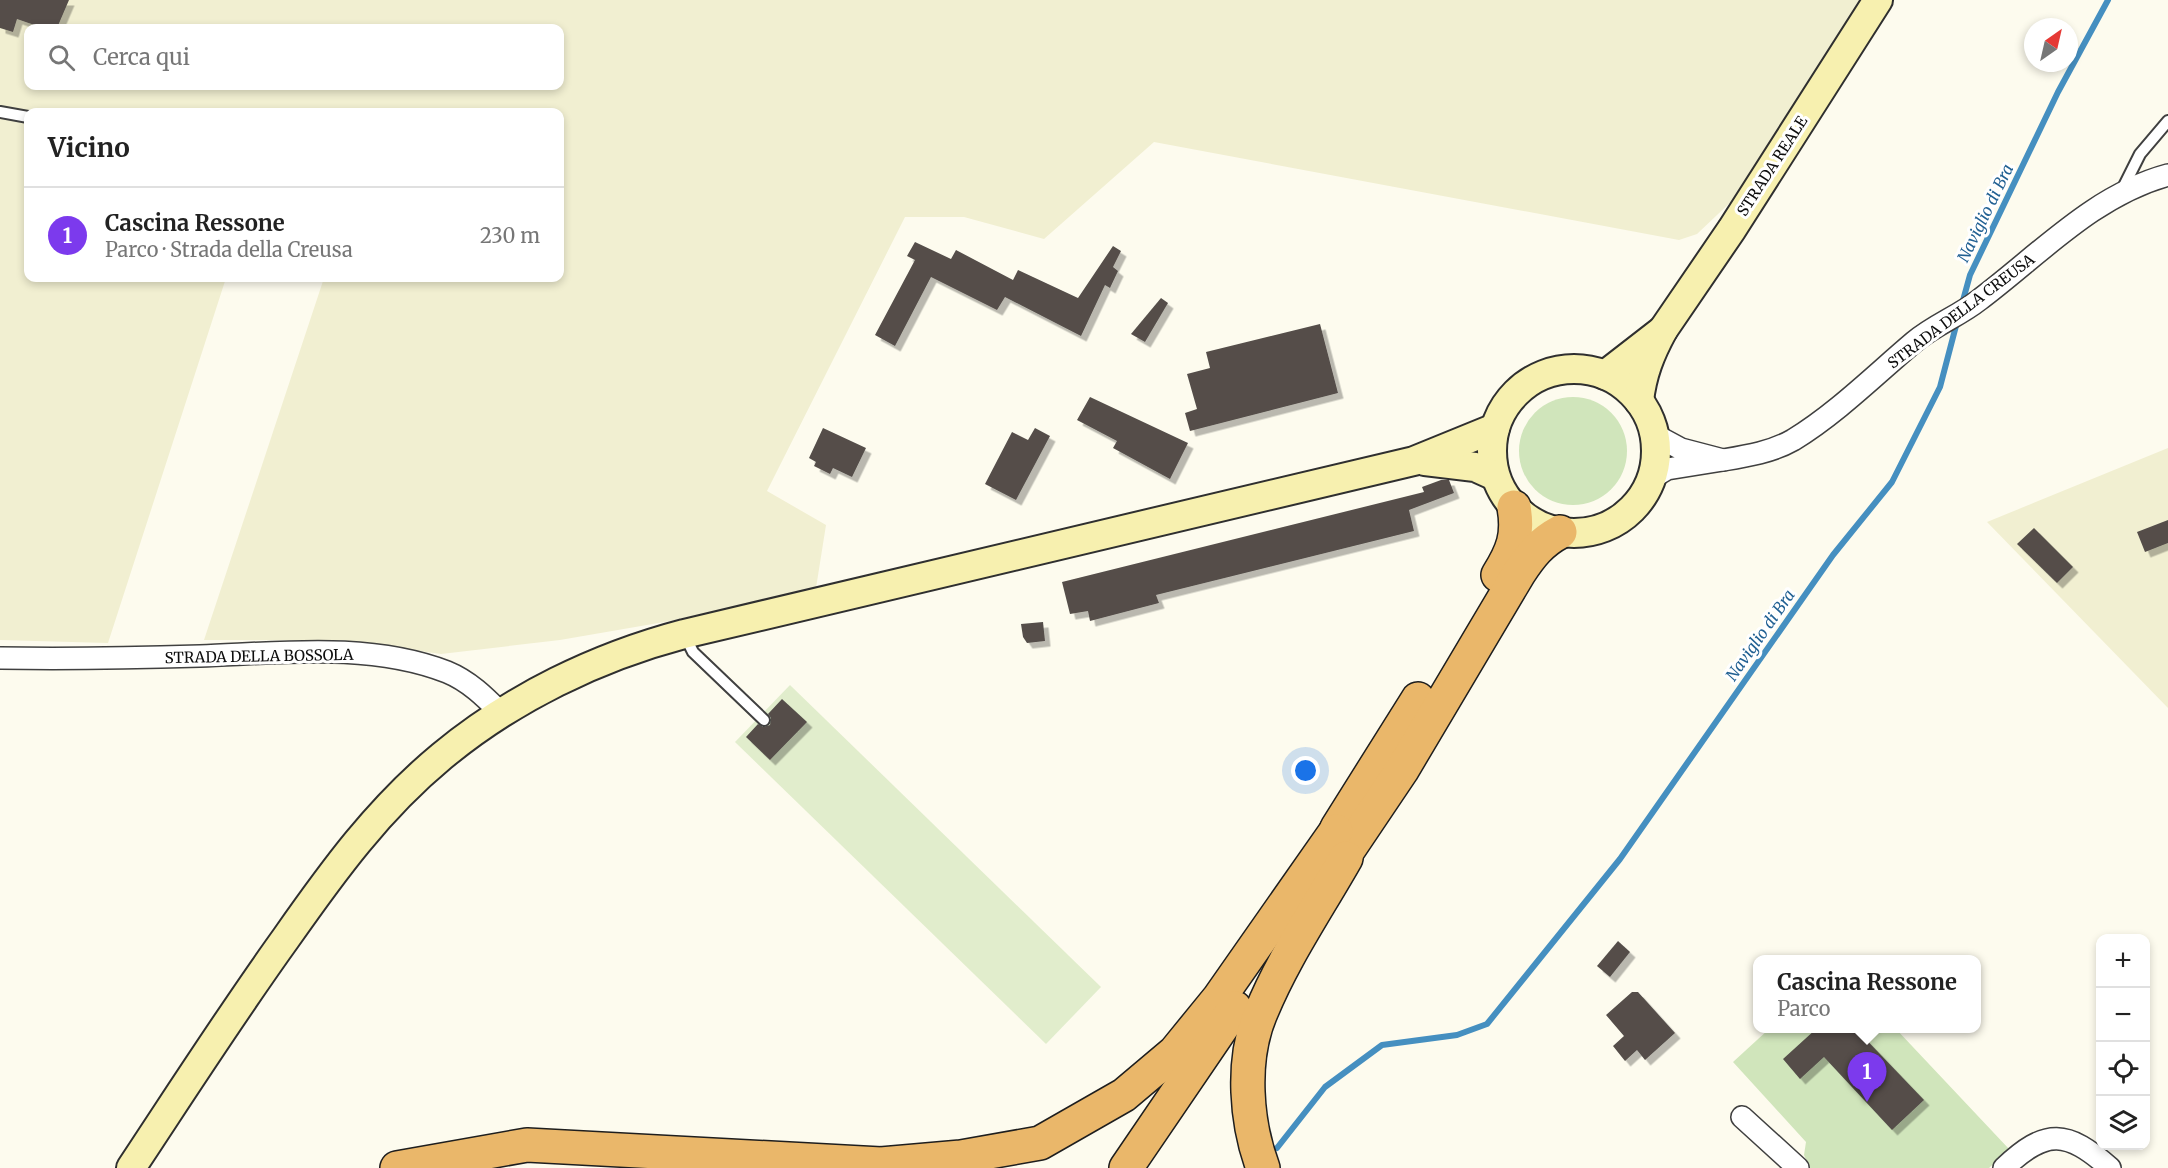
<!DOCTYPE html>
<html lang="it">
<head>
<meta charset="utf-8">
<style>
	:root { --surface:#fff; --page:#f2f2f2; --text:#222; --muted:#767676; --line:#e0e0e0; --accent:#7c3aed }
	body { margin:0; font-family:Merriweather,serif; background:var(--page); color:var(--text) }
	.controls { position:absolute; right:18px; bottom:18px; display:grid; overflow:hidden; border-radius:12px; box-shadow:0 3px 9px #0003 }
	.controls button { width:54px; height:54px; display:grid; place-items:center; padding:0; border:0; border-bottom:2px solid var(--line); background:var(--surface); color:var(--text); font:30px sans-serif }
	.compass { position:absolute; left:2024px; top:18px; width:54px; height:54px; border-radius:50%; background:var(--surface); box-shadow:0 3px 9px #0003; rotate:34deg }
	.you { position:absolute; left:1306px; top:771px; width:21px; height:21px; margin:-15px; border:4px solid #fff; border-radius:50%; background:#1a73e8; box-shadow:0 0 0 9px #1a73e833 }
	.badge { display:grid; place-items:center; width:39px; height:39px; border-radius:50%; background:var(--accent); color:#fff; font-size:20px; font-weight:700 }
	.pin { position:absolute; translate:-50% -50px; filter:drop-shadow(0 2px 3px #0008) }
	.pin::after { content:''; position:absolute; top:32px; width:21px; height:18px; background:inherit; clip-path:polygon(0 0,100% 0,50% 100%) }
	.popup { position:absolute; left:1753px; top:955px; width:228px; height:78px; box-sizing:border-box; display:grid; place-content:center; border-radius:12px; background:var(--surface); filter:drop-shadow(0 2px 4px #0005); font-size:20px; white-space:nowrap; color:var(--muted) }
	.popup b { font-size:22px; color:var(--text) }
	.popup::after { content:''; position:absolute; left:50%; top:100%; margin-left:-12px; border:12px solid transparent; border-top-color:var(--surface) }
	.list { margin:0; padding:0; list-style:none }
	h2 { display:flex; justify-content:space-between; align-items:center; height:78px; margin:0; padding:0 24px; font-size:26px }
	h2 small { font-size:20px; font-weight:400; color:var(--muted) }
	.list li { display:grid; grid-template-columns:39px 1fr auto; gap:18px; align-items:center; box-sizing:border-box; height:96px; padding:0 24px; border-top:2px solid var(--line) }
	.list b { display:block; font-size:22px; white-space:nowrap }
	.list p { margin:0; font-size:20px; white-space:nowrap; color:var(--muted) }
	.list em { font-size:20px; font-style:normal; color:var(--muted) }
	.icon { flex:none; width:33px; height:33px; fill:none; stroke:currentColor; stroke-width:2; stroke-linecap:round; stroke-linejoin:round }
	.map { position:relative; flex:none; width:2168px; height:1168px; overflow:hidden }
	.search { position:absolute; background:var(--surface); box-shadow:0 3px 9px #0003; left:24px; top:24px; width:540px; height:66px; display:flex; align-items:center; gap:15px; box-sizing:border-box; padding:0 21px; border-radius:12px; color:var(--muted); font-size:22px }
	.panel { position:absolute; background:var(--surface); box-shadow:0 3px 9px #0003; left:24px; top:108px; width:540px; height:174px; border-radius:12px }
	.map>svg:first-child { display:block }
	.farmland { fill:#f1efd1; fill-rule:evenodd }
	.green { fill:#d0e5bb }
	.pitch { fill:#e1edcc }
	.lines { fill:none; stroke-linecap:round; stroke-linejoin:round }
	.stream { stroke:#458fc0; stroke-width:6 }
	.building { fill:#544e4a; filter:url(#shadow) }
	.service-casing { stroke:#404040; stroke-width:14 }
	.minor-casing { stroke:#404040; stroke-width:24 }
	.secondary-casing { stroke:#2f2f2f; stroke-width:32 }
	.trunk-casing { stroke:#1e1e1e; stroke-width:36 }
	.service { stroke:#fff; stroke-width:10 }
	.minor { stroke:#fff; stroke-width:21 }
	.secondary { stroke:#f7f0af; stroke-width:28 }
	.trunk { stroke:#eab76a; stroke-width:33 }
	.labels { text-anchor:middle; dominant-baseline:central; stroke-width:6; stroke-linejoin:round; paint-order:stroke }
	.street-label { font-size:15px; fill:#0d0d0d; stroke:#fff }
	.water-label { font-size:16px; font-style:italic; fill:#226193; stroke:#fff }
</style>
</head>
<body>
<div class="map">
<svg width="2168" height="1168" viewBox="0 0 2168 1168">
	<defs>
		<filter id="shadow"><feDropShadow dx="5.5" dy="5.5" stdDeviation="0" flood-color="#0004"/></filter>
	</defs>
	<rect width="100%" height="100%" fill="#fdfbee"/>
	<g class="farmland">
		<path d="M0 0H1862L1736 197 1697 234 1679 240 1154 142 1044 239 964 217H905L767 491 826 525 816 588 670 621 560 640 441 654 341 640H204L324 278H560V112H28V278H226L108 643 0 640ZM28 28H560V86H28Z"/>
		<path d="M2168 448V708L1987 522Z"/>
	</g>
	<g class="green">
		<circle cx="1573" cy="451" r="54"/>
		<path d="M1769 1029H1896L2009 1149 1989 1168H1810L1804 1155 1806 1142 1733 1062Z"/>
	</g>
	<path class="pitch" d="M790 685 1101 987 1046 1044 735 742Z"/>
	<g class="lines">
		<g class="stream">
			<path d="M1962 304 1970 275 2058 92 2108 0"/>
			<path d="M1277 1148 1325 1087 1382 1045 1457 1035 1487 1024 1620 859 1833 555 1892 482 1940 387 1957 322"/>
		</g>
	</g>
	<g class="building">
		<path d="M0 0H69L57 28H43L17 19 13 32 0 28Z"/>
		<path d="M915 242 951 259 956 250 1013 280 1018 270 1078 298 1113 246 1121 251 1113 267 1118 271 1110 288 1105 285 1081 336 1005 297 997 310 931 277 895 346 875 335 915 260 907 256Z"/>
		<path d="M1161 298 1168 303 1145 342 1131 334Z"/>
		<path d="M1320 324 1338 393 1190 431 1185 413 1197 409 1187 374 1210 368 1206 352Z"/>
		<path d="M1090 397 1188 443 1170 479 1113 448 1117 441 1077 420Z"/>
		<path d="M823 428 866 448 852 477 833 468 830 474 814 466 816 462 809 458Z"/>
		<path d="M1035 428 1050 436 1016 500 985 484 1012 432 1028 440Z"/>
		<path d="M1441 480H1449L1454 493 1409 510 1414 531 1156 595 1159 603 1090 621 1088 611 1070 614 1062 582 1424 492 1422 487Z"/>
		<path d="M2168 520V543L2145 552 2137 532Z"/>
		<path d="M2034 528 2073 567 2057 583 2017 544Z"/>
		<path d="M1043 622 1045 641 1027 643 1023 637 1021 624Z"/>
		<path d="M782 699 807 722 770 760 746 737 758 724 763 727 770 725 771 718 768 714Z"/>
		<path d="M1618 941 1630 952 1610 977 1597 966Z"/>
		<path d="M1632 992H1638L1675 1033 1645 1060 1637 1050 1625 1061 1613 1046 1624 1036 1606 1015Z"/>
		<path d="M1816 1029H1856L1924 1100 1892 1130 1824 1057 1800 1079 1783 1059Z"/>
	</g>
	<g class="lines">
		<defs>
			<g id="service">
				<path d="M0 112 28 117"/>
				<path d="M2121 192 2140 154 2168 121"/>
				<path d="M684 634 693 652 764 720"/>
			</g>
			<g id="minor">
				<path d="M1723 460C1747 456 1772 452 1793 440 1837 413 1875 375 1914 342 1934 325 1959 316 1979 300 2039 255 2094 195 2168 175"/>
				<path d="M1652 478 1667 469 1723 460 1681 449 1655 435"/>
				<path d="M0 658C67 659 133 658 200 656 280 653 370 642 447 672 469 681 485 697 501 713"/>
				<path d="M1742 1117 1798 1168"/>
				<path d="M2004 1168C2046 1128 2067 1130 2110 1168"/>
			</g>
			<g id="secondary">
				<path d="M1663 330 1732 229 1878 0"/>
				<circle cx="1574" cy="451" r="82"/>
				<path d="M1605 375 1663 330C1650 354 1642 374 1639 401"/>
				<path d="M1425 461 1475 467 1495 476"/>
				<path d="M131 1168C182 1091 232 1013 286 938 333 871 378 809 442 756 512 698 597 657 684 634L1414 461 1495 428"/>
			</g>
			<g id="trunk">
				<path d="M1498 575C1513 551 1519 535 1514 507"/>
				<path d="M1337 828 1418 699"/>
				<path d="M1332 874 1402 770 1519 573C1531 555 1541 542 1560 532"/>
				<path d="M397 1168 527 1145 881 1164 961 1157 1040 1143 1124 1095 1175 1052 1219 998 1336 831"/>
				<path d="M1126 1168 1235 1008"/>
				<path d="M1263 1168C1246 1123 1241 1061 1260 1015 1282 960 1317 909 1346 858"/>
			</g>
		</defs>
		<use href="#service" class="service-casing"/>
		<use href="#minor" class="minor-casing"/>
		<use href="#secondary" class="secondary-casing"/>
		<use href="#trunk" class="trunk-casing"/>
		<use href="#service" class="service"/>
		<use href="#minor" class="minor"/>
		<use href="#secondary" class="secondary"/>
		<use href="#trunk" class="trunk"/>
	</g>
	<g class="labels">
		<g class="street-label">
			<text transform="translate(1772 166) rotate(-57)">STRADA REALE</text>
			<text transform="translate(1961 311) rotate(-37)">STRADA DELLA CREUSA</text>
			<text transform="translate(259 656) rotate(-1)">STRADA DELLA BOSSOLA</text>
		</g>
		<g class="water-label">
			<text transform="translate(1985 213) rotate(-64)">Naviglio di Bra</text>
			<text transform="translate(1760 635) rotate(-55)">Naviglio di Bra</text>
		</g>
	</g>
</svg>
<div class="controls">
<button>+</button>
<button>−</button>
<button><svg class="icon" aria-label="locate" viewBox="0 0 24 24"><circle cx="12" cy="12" r="6"/><path d="M12 2v4M12 18v4M2 12h4M18 12h4"/></svg></button>
<button><svg class="icon" aria-label="layers" viewBox="0 0 24 24"><path d="M12 4l9 5-9 5-9-5zM3 14l9 5 9-5"/></svg></button>
</div>
<svg class="compass" viewBox="-18 -18 36 36"><path d="M0-13l5 13h-10z" fill="#e53935"/><path d="M0 13l5-13h-10z" fill="#767676"/></svg>
<div class="you"></div>
<div class="pin badge" style="left:1867px;top:1102px">1</div>
<div class="popup"><b>Cascina Ressone</b>Parco</div>
<div class="search"><svg class="icon" aria-label="search" viewBox="0 0 24 24"><circle cx="10" cy="10" r="6"/><path d="M15 15l6 6"/></svg>Cerca qui</div>
<section class="panel">
<h2>Vicino<small></small></h2>
<ul class="list">
<li><span class="badge">1</span><div><b>Cascina Ressone</b><p>Parco · Strada della Creusa</p></div><em>230 m</em></li>
</ul>
</section>
</div>
</body>
</html>
